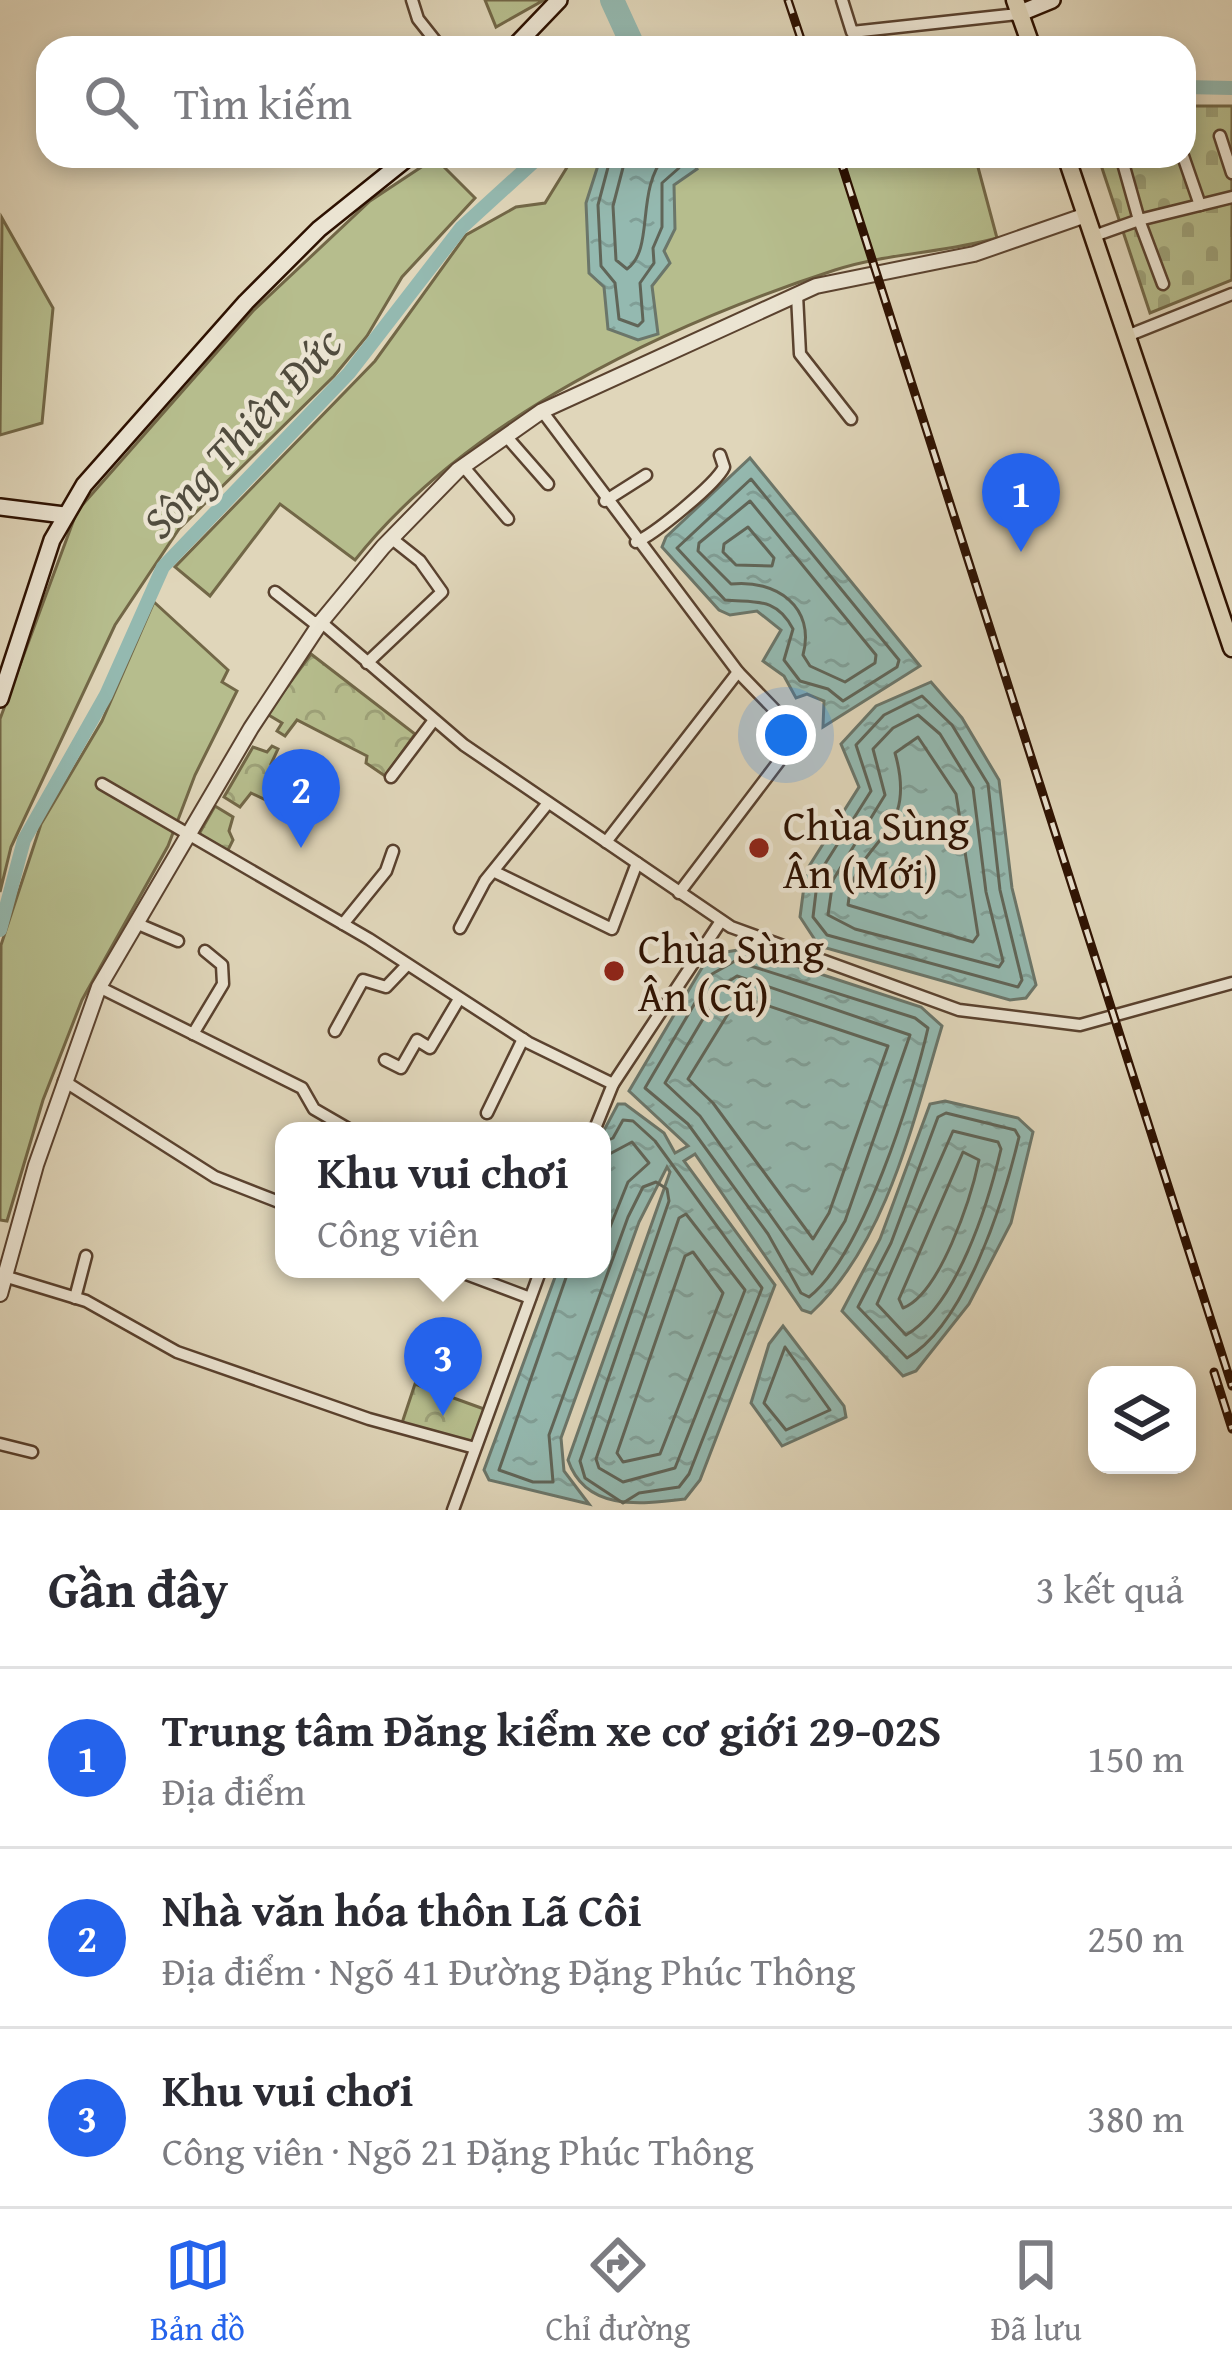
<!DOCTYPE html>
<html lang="vi">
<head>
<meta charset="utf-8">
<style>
	:root { --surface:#fff; --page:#f2f2f3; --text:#2b2b33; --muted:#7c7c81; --line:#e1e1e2; --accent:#2563eb }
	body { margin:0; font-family:"Gentium Book Plus",serif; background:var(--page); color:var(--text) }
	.controls { position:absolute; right:36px; bottom:36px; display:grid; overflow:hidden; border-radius:24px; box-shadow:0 6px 18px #0003 }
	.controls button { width:108px; height:108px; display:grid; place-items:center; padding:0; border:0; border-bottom:3px solid var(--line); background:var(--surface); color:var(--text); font:60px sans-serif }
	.you { position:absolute; left:786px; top:735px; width:42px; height:42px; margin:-30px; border:9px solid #fff; border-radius:50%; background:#1a73e8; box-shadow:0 0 0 18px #1a73e833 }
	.badge { display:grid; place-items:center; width:78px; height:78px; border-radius:50%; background:var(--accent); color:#fff; font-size:39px; font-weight:700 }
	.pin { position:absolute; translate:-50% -99px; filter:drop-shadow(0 3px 6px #0008) }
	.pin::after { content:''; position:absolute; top:63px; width:42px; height:36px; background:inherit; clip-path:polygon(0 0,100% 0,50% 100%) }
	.popup { position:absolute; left:275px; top:1122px; width:336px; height:156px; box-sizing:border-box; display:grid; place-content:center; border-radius:24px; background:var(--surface); filter:drop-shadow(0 3px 9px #0005); font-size:39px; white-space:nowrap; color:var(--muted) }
	.popup b { font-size:45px; color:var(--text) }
	.popup::after { content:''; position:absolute; left:50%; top:100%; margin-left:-24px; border:24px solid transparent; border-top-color:var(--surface) }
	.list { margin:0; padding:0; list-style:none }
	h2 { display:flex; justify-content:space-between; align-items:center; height:156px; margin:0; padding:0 48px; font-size:51px }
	h2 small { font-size:39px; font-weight:400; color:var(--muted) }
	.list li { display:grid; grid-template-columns:78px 1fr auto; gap:36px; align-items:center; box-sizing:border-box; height:180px; padding:0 48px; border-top:3px solid var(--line) }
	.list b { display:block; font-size:45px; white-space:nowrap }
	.list p { margin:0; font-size:39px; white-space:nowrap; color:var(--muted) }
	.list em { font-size:39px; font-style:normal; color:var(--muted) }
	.icon { flex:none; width:66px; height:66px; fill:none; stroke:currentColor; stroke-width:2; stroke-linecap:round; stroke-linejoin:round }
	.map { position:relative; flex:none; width:1232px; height:1510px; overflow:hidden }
	.search { position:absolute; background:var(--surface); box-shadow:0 6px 18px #0003; left:36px; right:36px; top:36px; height:132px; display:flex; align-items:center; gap:30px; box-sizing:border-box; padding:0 42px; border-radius:36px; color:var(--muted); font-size:45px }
	.sheet { height:696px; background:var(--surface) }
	nav { display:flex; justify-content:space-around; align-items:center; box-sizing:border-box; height:168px; border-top:3px solid var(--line); background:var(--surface); font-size:33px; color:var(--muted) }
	nav a { display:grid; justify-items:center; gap:6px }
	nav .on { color:var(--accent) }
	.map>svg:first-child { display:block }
	.cemetery { fill:url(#cemetery-stones); stroke:#726747; stroke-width:3 }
	.park { fill:url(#park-crowns); stroke:#726747; stroke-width:3 }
	.garden { fill:#b6bd8d; stroke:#726747; stroke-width:3 }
	.water { fill:url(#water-ripples); stroke:#6b766a; stroke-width:3 }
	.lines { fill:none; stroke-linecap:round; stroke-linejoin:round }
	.shore { stroke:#606558; stroke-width:3 }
	.canal { stroke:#94b9b0; stroke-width:14 }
	.river { stroke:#94b9b0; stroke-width:24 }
	.minor-casing { stroke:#5a422f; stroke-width:15 }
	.tertiary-casing { stroke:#5a422f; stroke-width:18 }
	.secondary-casing { stroke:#2d1101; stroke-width:20 }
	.primary-casing { stroke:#2d1101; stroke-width:21 }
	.minor { stroke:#ebe4d2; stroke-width:10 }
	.tertiary { stroke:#ebe4d2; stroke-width:14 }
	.secondary { stroke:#ebe4d2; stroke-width:15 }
	.primary { stroke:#e0d6ba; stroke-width:16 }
	.rail-casing { stroke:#2d1101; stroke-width:9 }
	.rail { stroke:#ebe4d2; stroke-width:4.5; stroke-dasharray:14; stroke-linecap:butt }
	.poi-dot { fill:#8f2418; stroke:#ebe4d2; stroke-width:4.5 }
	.labels { text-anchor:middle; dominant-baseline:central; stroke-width:9; stroke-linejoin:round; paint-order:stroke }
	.poi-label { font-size:42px; fill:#2d1101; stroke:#ebe4d2; text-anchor:start }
	.water-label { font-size:45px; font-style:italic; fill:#514c3e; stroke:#ebe4d2 }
</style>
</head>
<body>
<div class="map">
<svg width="1232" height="1510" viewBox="0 0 1232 1510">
	<defs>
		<pattern id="cemetery-stones" width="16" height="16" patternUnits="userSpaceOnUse" patternTransform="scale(3)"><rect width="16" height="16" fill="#b6bd8d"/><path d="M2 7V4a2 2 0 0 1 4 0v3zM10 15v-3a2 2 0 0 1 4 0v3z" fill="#9da178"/></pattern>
		<pattern id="park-crowns" width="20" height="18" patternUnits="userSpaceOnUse" patternTransform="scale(3)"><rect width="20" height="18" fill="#b6bd8d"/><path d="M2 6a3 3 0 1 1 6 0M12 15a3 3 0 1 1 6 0" fill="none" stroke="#9da178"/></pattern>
		<pattern id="water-ripples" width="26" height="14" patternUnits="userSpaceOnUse" patternTransform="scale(3)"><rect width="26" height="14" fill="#94b9b0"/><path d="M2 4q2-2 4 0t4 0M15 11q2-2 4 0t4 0" fill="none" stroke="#809e96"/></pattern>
	</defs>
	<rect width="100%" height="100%" fill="#e0d6ba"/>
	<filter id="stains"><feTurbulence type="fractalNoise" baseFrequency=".00167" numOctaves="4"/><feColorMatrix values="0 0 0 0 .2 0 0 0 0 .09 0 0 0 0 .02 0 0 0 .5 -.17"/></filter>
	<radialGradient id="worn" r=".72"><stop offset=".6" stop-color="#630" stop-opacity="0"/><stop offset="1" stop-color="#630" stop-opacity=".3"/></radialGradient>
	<path class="cemetery" d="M1184 106H1232V280L1150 313 1098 156H1184Z"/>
	<g class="park">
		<path d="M311 654 415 734 385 776 366 763 367 756 297 720 285 736 277 731 282 723 267 714Z"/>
		<path d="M272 746 278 749 271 764 304 785 289 811 251 793 240 807 224 797 253 747 267 752Z"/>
		<path d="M215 806 233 817 229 831 233 840 226 854 195 841Z"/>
		<path d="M415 1384 484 1409 473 1444 402 1423Z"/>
	</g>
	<g class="garden">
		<path d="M485 0H544L496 27Z"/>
		<path d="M574 156H975L997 238C944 253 887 253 835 270 666 325 468 418 355 560L280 504 210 596 175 567 375 361 466 235 516 207 545 203Z"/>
		<path d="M435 158 475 198 402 277 367 336 334 376 179 529 115 625 11 847 0 892V719L77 511 253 311 370 201Z"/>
		<path d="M2 218 53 308 42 423 0 435Z"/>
		<path d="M154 602 228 670 222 682 237 691 195 775 168 846 82 1000 43 1100 7 1221 0 1220 1 945 41 824 102 721Z"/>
	</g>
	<g class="water">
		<path d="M601 156H689L697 169 674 185 675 229 664 251 670 263 652 286 658 334 638 340 608 329 604 287 589 273 586 203Z"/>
		<path d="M750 458 920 666 823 727 824 701 807 694 796 698 784 676 763 661 781 630 757 611 730 615 719 610 662 547 666 537Z"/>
		<path d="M931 682 962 718 999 780 1012 888 1036 985 1026 998 1010 1000 819 946 800 917 806 871 859 787 841 744 876 706Z"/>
		<path d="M744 949 921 1007 942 1026C913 1122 886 1244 811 1313L802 1310 695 1154 684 1161 775 1285 700 1480 685 1499C637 1505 585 1510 568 1460L670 1172 667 1167 639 1222 561 1438 564 1471 589 1504 489 1480 484 1470 558 1269H602V1134L618 1104H625L664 1133 675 1153 688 1146 629 1091 703 966 720 953Z"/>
		<path d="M945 1101 1018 1118 1033 1132 1011 1223 969 1304 916 1371 903 1376 842 1311 880 1239 930 1104Z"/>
		<path d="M783 1326 844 1406 846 1417 782 1446 751 1403 769 1344Z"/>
	</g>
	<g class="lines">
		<g class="shore">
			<path d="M611 156 598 205 601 266 615 283 619 319 638 326 643 321 640 283 654 263 653 248 662 227V183L679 168 680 156"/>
			<path d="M626 156 613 206 616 260 627 269C655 249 635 190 665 156"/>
			<path d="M751 479 899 660 897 667 843 701 828 689 800 681 784 660 793 629C776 596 754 603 725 600L677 548Z"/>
			<path d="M750 501 876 655 875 663 845 682 810 666 803 655C816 607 776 579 731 584L698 551 699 543Z"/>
			<path d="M748 527 774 558 772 566 736 565 723 552 724 544Z"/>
			<path d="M922 696 952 725 988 784 1000 890 1022 980 1018 987 827 935 813 917 818 875 871 791 856 745 884 715Z"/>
			<path d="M918 715 940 734 973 788 986 892 1003 961 999 967 855 929 828 915 833 880 885 795 873 749 893 728Z"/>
			<path d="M918 737 956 794 978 935 973 942 848 905C854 836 920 841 895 753Z"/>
			<path d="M735 961 915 1018 928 1028C913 1094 862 1256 809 1297L801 1293 768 1234 688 1124 645 1088 712 974Z"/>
			<path d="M737 976 910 1035 845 1221 812 1274 700 1116 665 1083 723 985Z"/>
			<path d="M739 996 888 1046 829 1213 813 1239 713 1103 688 1079Z"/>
			<path d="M946 1113 1015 1130 1019 1137C1004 1200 965 1325 907 1358L858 1307 891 1243 938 1117Z"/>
			<path d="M953 1131 998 1142 1001 1149C988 1204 957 1305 906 1335L877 1304Z"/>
			<path d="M963 1152 979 1160C971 1198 940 1294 903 1308L899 1299Z"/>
			<path d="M602 1158 632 1142 649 1163 628 1182 602 1247"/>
			<path d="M686 1214 745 1290 675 1468 623 1482 599 1468 596 1459 679 1218Z"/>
			<path d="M693 1252 723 1293 660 1454 623 1462 617 1453 685 1256Z"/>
			<path d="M569 1269 499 1470 533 1482H553L549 1435 628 1217 643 1187 656 1182 667 1189 669 1201 580 1461 585 1478 623 1503 639 1493 679 1487 689 1474 762 1288 655 1141 633 1121 623 1120 613 1138 602 1143"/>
			<path d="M785 1347 830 1410 786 1430 764 1403Z"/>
		</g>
		<g class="canal">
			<path d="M1184 87 1232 88"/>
			<path d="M0 930 24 840 106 695 163 567 349 373 461 228 540 156"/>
		</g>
		<path class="river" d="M612 0 634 48"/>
		<defs>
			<g id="minor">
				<path d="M412 0 418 19 441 48"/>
				<path d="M842 0 852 32 1018 14"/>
				<path d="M1220 136 1232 173"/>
				<path d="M1121 156 1139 220 1232 197"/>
				<path d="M1183 156 1200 205"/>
				<path d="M1094 236 1139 220 1163 284"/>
				<path d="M797 295 800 354 851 419"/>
				<path d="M1127 336 1232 294"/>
				<path d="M542 411 738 672 799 735 679 893"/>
				<path d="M506 436 548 484"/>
				<path d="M463 466 508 519"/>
				<path d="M605 501 646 475"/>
				<path d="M636 542C655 534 716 484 724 467L720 455"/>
				<path d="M275 592 313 622H321L464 745 731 927 959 1010 1080 1025 1232 983"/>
				<path d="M367 663 442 592 420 561 391 538"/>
				<path d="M391 777 434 720"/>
				<path d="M102 784 369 939 529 1043 613 1084"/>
				<path d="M606 842 738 672"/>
				<path d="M495 872 612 929 637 863"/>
				<path d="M138 924 178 941"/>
				<path d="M343 924 386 871 393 851"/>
				<path d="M460 928 485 881 548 803"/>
				<path d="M99 987 302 1088 314 1109 352 1131"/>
				<path d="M335 1031 363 980 386 987 407 965"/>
				<path d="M193 1034 223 984 222 965 205 951"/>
				<path d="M385 1060 401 1068 417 1040 430 1048 459 999"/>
				<path d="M64 1081 215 1177 284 1204"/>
				<path d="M487 1113 523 1039"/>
				<path d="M594 1131 613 1084 721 921"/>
				<path d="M453 1269 530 1298"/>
				<path d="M4 1276 86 1301 177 1352 369 1419 475 1448"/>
				<path d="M75 1298 86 1256"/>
				<path d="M0 1444 32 1452"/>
				<path d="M453 1510 541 1269"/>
			</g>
			<path id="tertiary" d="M0 1294 36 1165 99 987 251 728 321 622 383 547 458 470 542 411 816 286 974 254 1086 215"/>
			<g id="secondary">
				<path d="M1018 14 1052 0"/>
				<path d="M513 48 559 0"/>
				<path d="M0 507 64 515"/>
				<path d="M0 699 52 540 84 485 246 302 319 229 410 156"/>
			</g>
			<g id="primary">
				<path d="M1015 0 1032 48"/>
				<path d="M1066 156 1232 648"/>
			</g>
		</defs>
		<use href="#minor" class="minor-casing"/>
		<use href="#tertiary" class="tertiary-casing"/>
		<use href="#secondary" class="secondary-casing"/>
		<use href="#primary" class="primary-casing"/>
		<use href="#minor" class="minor"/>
		<use href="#tertiary" class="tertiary"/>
		<use href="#secondary" class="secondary"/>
		<use href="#primary" class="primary"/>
		<defs>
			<g id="rail">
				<path d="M788 0 804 48"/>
				<path d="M839 156 1232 1386"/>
				<path d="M1214 1372 1232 1429"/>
			</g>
		</defs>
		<use href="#rail" class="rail-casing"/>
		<use href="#rail" class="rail"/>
	</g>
	<g class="poi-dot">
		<circle cx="759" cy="848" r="12"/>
		<circle cx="614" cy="971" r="12"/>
	</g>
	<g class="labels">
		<g class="poi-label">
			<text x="783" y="824">Chùa Sùng<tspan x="783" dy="48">Ân (Mới)</tspan></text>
			<text x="638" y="947">Chùa Sùng<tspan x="638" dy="48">Ân (Cũ)</tspan></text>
		</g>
		<g class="water-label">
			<text transform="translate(241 432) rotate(-47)">Sông Thiên Đức</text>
		</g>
	</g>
	<rect width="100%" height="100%" filter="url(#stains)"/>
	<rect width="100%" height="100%" fill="url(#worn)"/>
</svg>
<div class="controls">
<button><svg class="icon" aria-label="layers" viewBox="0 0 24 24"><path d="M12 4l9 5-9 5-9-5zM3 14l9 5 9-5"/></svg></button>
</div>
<div class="you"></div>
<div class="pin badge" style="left:1021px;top:552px">1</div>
<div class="pin badge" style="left:301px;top:848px">2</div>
<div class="pin badge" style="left:443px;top:1416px">3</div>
<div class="popup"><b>Khu vui chơi</b>Công viên</div>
<div class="search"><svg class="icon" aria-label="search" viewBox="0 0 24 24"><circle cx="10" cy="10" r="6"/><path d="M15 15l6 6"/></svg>Tìm kiếm</div>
</div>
<section class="sheet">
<h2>Gần đây<small>3 kết quả</small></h2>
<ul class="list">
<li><span class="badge">1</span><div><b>Trung tâm Đăng kiểm xe cơ giới 29-02S</b><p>Địa điểm</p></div><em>150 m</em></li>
<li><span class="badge">2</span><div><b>Nhà văn hóa thôn Lã Côi</b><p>Địa điểm · Ngõ 41 Đường Đặng Phúc Thông</p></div><em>250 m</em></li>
<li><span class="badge">3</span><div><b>Khu vui chơi</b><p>Công viên · Ngõ 21 Đặng Phúc Thông</p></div><em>380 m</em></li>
</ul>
</section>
<nav>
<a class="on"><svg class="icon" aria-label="map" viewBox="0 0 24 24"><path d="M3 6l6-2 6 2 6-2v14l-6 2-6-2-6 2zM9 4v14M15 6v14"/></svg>Bản đồ</a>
<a><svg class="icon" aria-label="directions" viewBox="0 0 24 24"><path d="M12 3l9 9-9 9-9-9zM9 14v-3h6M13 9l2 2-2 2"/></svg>Chỉ đường</a>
<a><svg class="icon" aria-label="saved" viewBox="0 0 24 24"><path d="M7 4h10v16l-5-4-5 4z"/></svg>Đã lưu</a>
</nav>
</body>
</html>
